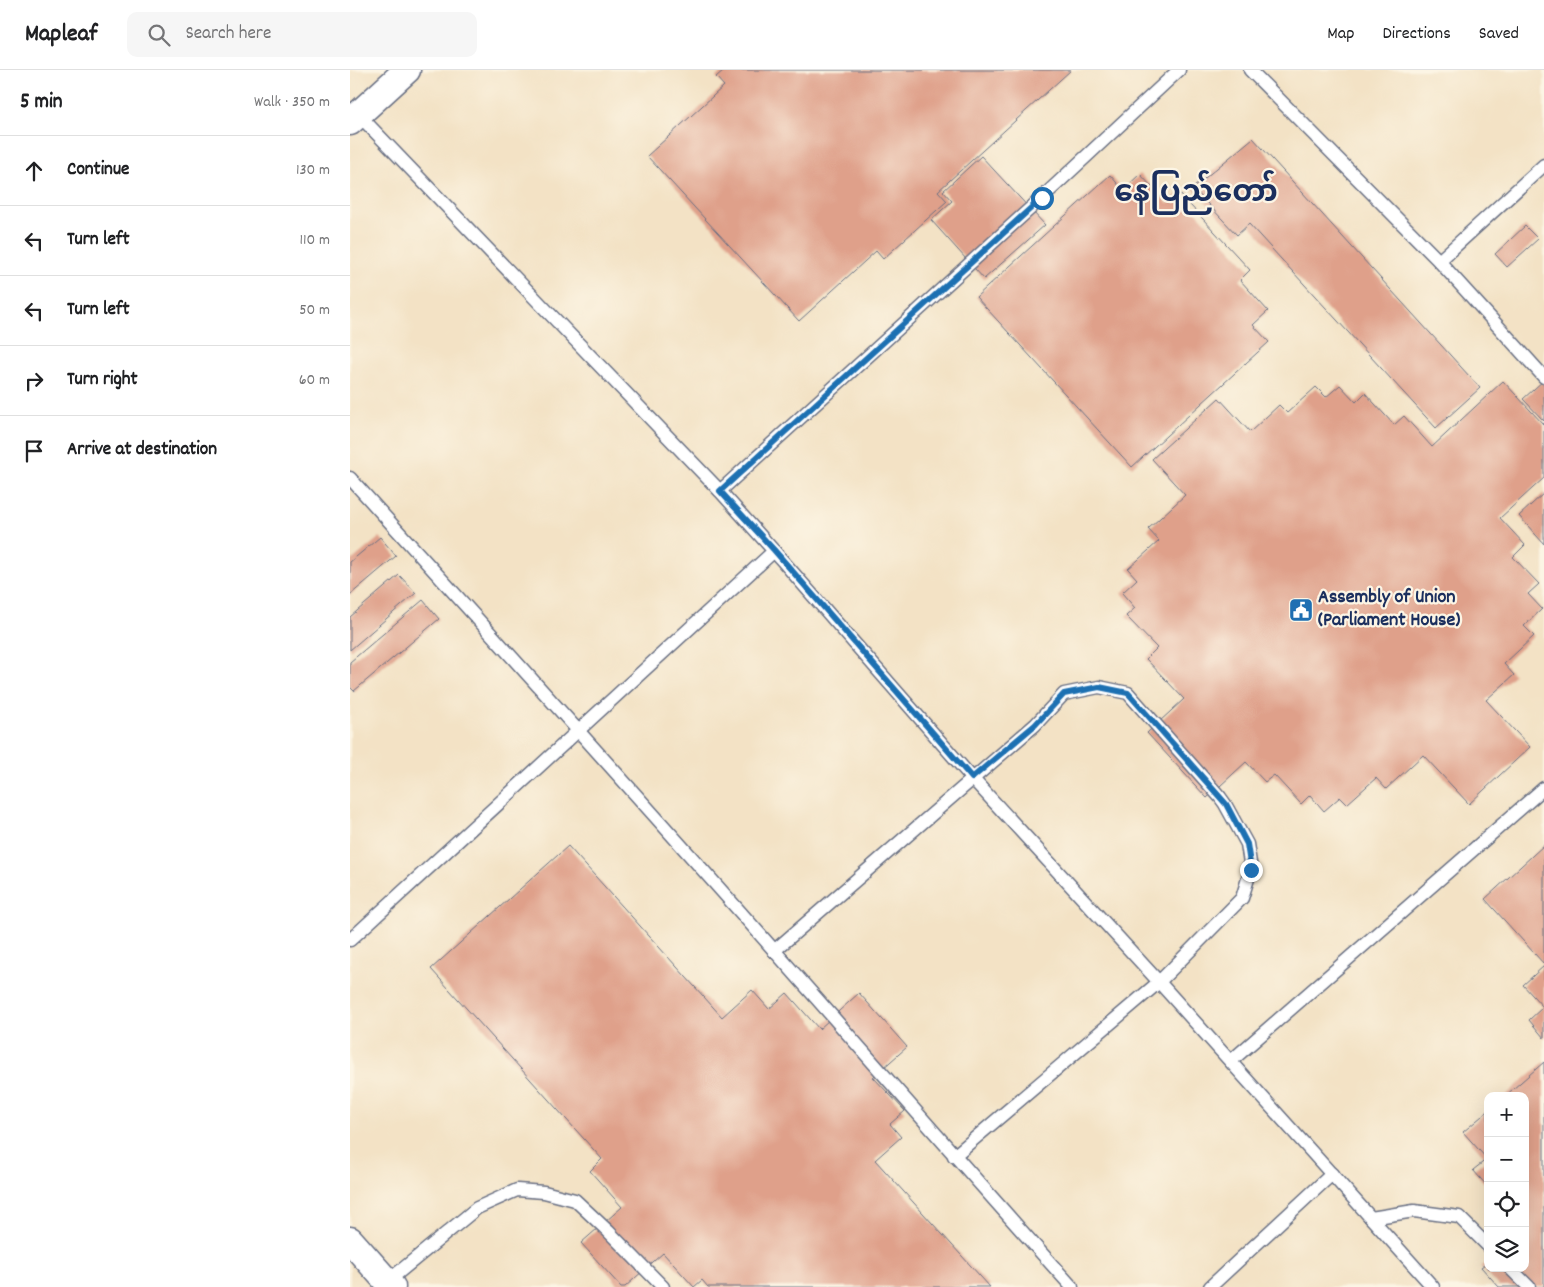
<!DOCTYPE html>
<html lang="en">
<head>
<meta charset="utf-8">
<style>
	:root { --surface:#fff; --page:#f6f6f6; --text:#202124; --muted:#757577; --line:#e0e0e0 }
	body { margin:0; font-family:Dekko,"Noto Sans Myanmar",sans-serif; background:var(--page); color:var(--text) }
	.controls { position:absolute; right:15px; bottom:15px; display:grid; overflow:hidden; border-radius:10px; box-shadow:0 5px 20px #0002 }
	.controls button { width:45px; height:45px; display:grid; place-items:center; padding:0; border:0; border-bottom:1px solid var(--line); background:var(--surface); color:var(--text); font:25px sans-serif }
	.stop { position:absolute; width:15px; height:15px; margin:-11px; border:4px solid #1f6fb2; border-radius:50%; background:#fff }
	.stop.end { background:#1f6fb2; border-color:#fff; box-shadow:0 1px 5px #0008 }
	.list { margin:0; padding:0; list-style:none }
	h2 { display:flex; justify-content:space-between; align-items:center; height:65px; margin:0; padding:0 20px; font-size:21px }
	h2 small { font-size:16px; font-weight:400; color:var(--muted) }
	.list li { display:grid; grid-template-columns:32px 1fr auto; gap:15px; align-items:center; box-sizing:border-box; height:70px; padding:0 20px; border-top:1px solid var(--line) }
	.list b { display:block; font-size:19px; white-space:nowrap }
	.list em { font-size:16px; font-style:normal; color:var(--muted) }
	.icon { flex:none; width:28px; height:28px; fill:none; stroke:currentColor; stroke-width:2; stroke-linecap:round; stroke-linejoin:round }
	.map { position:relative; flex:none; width:1194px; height:1217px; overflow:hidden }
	header { display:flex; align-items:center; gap:30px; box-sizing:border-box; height:70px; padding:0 25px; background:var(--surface); border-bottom:1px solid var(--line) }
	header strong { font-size:24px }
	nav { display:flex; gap:28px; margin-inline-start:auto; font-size:18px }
	.search { width:350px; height:45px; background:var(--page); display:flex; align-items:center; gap:12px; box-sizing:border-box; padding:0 18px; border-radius:10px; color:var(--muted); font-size:19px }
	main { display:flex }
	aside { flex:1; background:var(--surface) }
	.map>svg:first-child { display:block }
	.building { fill:#dfa08a }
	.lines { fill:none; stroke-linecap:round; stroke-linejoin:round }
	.lane-casing { stroke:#676e82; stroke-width:15 }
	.street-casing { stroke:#676e82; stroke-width:29 }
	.lane { stroke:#fff; stroke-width:12 }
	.street { stroke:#fff; stroke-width:26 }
	.route { stroke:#1f6fb2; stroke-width:6 }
	.labels { text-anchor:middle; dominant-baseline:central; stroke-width:4.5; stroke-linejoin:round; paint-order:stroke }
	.poi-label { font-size:20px; font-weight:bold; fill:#1b2f5e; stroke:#fcf5e5; text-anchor:start }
	.town-label { font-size:30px; font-weight:bold; fill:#1b2f5e; stroke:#fcf5e5 }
</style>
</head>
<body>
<header>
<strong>Mapleaf</strong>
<div class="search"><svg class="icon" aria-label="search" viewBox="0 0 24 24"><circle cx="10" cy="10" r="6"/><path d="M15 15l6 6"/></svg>Search here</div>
<nav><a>Map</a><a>Directions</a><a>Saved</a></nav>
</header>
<main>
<aside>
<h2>5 min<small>Walk · 350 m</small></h2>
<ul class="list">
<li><svg class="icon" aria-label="ahead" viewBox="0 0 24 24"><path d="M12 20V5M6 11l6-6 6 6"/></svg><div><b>Continue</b></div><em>130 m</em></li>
<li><svg class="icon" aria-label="left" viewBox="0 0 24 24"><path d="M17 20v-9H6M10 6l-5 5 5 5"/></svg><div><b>Turn left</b></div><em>110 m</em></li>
<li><svg class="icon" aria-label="left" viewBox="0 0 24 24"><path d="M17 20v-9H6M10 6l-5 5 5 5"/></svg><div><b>Turn left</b></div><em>50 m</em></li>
<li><svg class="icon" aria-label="right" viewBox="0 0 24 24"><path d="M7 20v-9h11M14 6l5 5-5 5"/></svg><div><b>Turn right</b></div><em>60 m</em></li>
<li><svg class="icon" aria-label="arrive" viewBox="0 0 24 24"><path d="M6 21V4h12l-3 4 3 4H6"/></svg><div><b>Arrive at destination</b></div></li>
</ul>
</aside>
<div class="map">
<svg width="1194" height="1217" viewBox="0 0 1194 1217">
	<rect width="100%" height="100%" fill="#fcf5e5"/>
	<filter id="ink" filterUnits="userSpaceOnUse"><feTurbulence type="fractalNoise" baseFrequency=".02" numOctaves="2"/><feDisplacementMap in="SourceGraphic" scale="10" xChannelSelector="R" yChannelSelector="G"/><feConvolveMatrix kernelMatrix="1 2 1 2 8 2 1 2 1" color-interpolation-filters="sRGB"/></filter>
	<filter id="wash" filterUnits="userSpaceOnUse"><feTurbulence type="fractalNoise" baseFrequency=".0096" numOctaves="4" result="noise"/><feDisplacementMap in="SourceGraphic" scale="20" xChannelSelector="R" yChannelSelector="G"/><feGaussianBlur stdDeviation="1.12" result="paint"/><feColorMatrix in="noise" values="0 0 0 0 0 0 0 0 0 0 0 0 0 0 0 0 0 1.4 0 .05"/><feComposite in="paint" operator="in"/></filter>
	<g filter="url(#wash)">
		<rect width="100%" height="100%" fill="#f3e2c5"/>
		<g id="blocks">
			<g class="building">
				<path d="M374 0H721L588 121 597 131 533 189 526 181 449 251 297 86 374 16 366 7Z"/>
				<path d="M903 68 1130 318 1086 358 899 154 887 165 843 118Z"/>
				<path d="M631 86 695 155 634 209 581 150 602 131 593 121Z"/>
				<path d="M790 104 818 134 829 123 900 200 890 210 918 241 903 255 919 272 782 397 626 227 760 105 773 120Z"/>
				<path d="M1175 156 1188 169 1157 197 1145 184Z"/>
				<path d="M1194 310V351L1173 329Z"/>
				<path d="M1153 311 1194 355V408L1150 448 1175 475 1163 487 1189 514 1178 524 1192 539 1174 556 1184 566 1154 594 1164 605 1136 630 1180 677 1119 734 1073 685 1036 719 1026 708 997 734 990 727 974 741 960 725 951 734 924 705 915 712 896 692 857 728 797 663 834 629 796 589 807 578 776 546 785 538 772 523 787 509 778 499 809 471 798 459 835 425 802 389 869 328 900 362 929 335 937 343 966 317 976 327 990 315 1006 332 1015 323 1044 355 1054 346 1082 377Z"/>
				<path d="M1194 423V474L1169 446Z"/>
				<path d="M30 467 46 486 0 525V492Z"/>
				<path d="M49 505 66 523 0 580V547Z"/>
				<path d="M73 530 89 549 4 621 0 617V592Z"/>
				<path d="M1194 775V894L1135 829Z"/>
				<path d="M218 776 372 947 402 920 419 939 437 923 469 959 509 923 557 977 523 1007 555 1041 540 1054 551 1067 525 1090 640 1217H358L352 1210 344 1217 313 1183 275 1217H271L231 1173 272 1137 240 1101 252 1089 81 899Z"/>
				<path d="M1194 896V968L1179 950 1193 937 1173 915Z"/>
				<path d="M1194 992V1217H1149L1131 1197 1138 1192V1198H1175V1026H1155Z"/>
				<path d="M1138 1041V1117L1123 1100 1137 1089 1113 1062Z"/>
			</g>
		</g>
	</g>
	<g filter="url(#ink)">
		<use href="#blocks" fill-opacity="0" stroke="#676e82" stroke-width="1"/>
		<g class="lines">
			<defs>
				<g id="lane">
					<path d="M900 0 1089 191 1194 307"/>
					<path d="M1089 191 1194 95"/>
					<path d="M0 408C141 564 283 720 422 878 522 991 621 1105 722 1217"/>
					<path d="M370 421 683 136 829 0"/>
					<path d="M424 481 622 708 809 912 1083 1217"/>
					<path d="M0 870 424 481 370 421 8 44"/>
					<path d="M424 881 685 655 714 624 749 617 778 623 870 727 875 734 897 774 901 799 892 828 809 912 604 1086"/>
					<path d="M881 991 1194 718"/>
					<path d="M1021 1148 1064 1141 1109 1147 1138 1176"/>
					<path d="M1160 1198 1179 1217"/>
					<path d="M37 1212 127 1138 167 1120 194 1122 225 1130 258 1161 313 1217"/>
					<path d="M860 1217 982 1104"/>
				</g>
				<g id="street">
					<path d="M0 52 57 0"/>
					<path d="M0 1170 42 1217"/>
				</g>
			</defs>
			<use href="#lane" class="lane-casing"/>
			<use href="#street" class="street-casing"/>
			<use href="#lane" class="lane"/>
			<use href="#street" class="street"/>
		</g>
	</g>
	<g class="lines" filter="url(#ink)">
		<path class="route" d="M692 128 370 421 424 480 622 708 685 655 714 624 749 617 778 623 876 734 897 774 901 800"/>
	</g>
	<defs>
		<symbol id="civic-square" viewBox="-11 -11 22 22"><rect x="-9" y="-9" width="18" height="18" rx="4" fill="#1f6fb2" stroke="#fcf5e5"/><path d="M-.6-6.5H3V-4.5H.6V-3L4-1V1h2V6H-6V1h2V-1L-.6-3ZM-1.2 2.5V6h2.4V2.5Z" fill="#fff"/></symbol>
	</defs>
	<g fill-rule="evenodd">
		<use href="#civic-square" x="937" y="526" width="28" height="28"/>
	</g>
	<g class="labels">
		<g class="poi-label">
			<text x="968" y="528">Assembly of Union<tspan x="968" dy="23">(Parliament House)</tspan></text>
		</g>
		<g class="town-label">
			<text x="846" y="125">နေပြည်တော်</text>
		</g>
	</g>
</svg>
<div class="controls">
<button>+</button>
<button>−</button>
<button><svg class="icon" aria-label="locate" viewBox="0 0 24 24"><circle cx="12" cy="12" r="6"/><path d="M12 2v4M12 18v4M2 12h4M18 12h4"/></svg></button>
<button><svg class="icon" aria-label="layers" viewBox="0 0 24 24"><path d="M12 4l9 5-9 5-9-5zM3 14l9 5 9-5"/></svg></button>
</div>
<div class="stop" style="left:692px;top:128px"></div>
<div class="stop end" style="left:901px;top:800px"></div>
</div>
</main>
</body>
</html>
